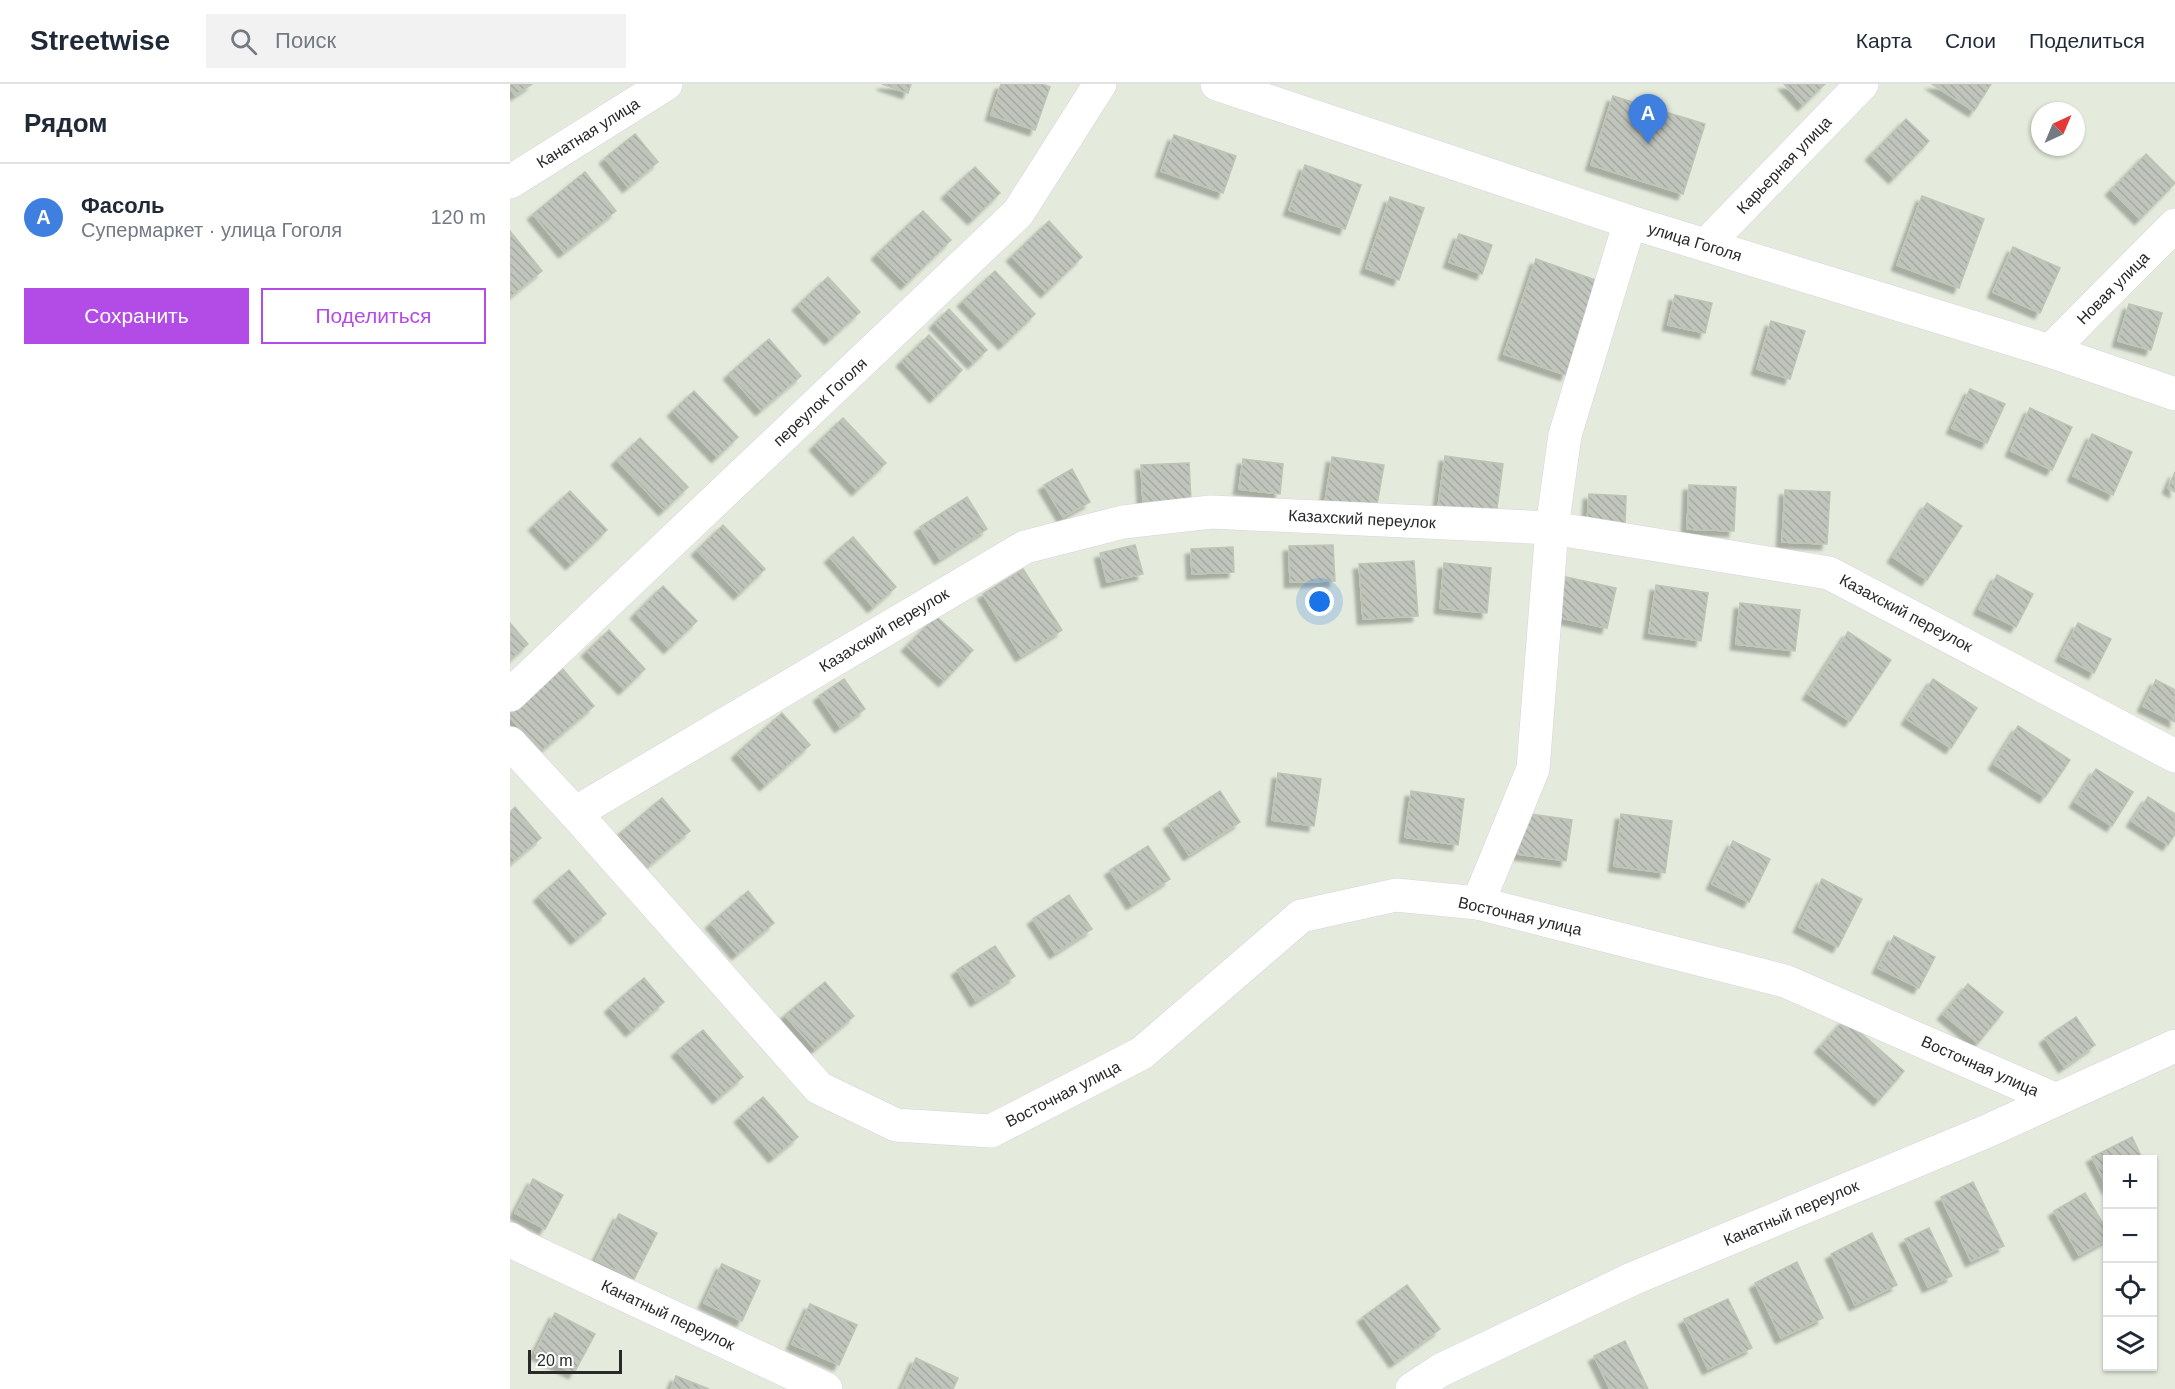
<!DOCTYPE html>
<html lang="ru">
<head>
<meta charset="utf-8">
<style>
	:root { --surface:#fff; --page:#f2f2f3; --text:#1f2937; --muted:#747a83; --line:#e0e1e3; --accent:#b34ce7 }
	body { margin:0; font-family:Helvetica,sans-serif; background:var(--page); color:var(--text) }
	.controls { position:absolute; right:18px; bottom:18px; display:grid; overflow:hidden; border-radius:0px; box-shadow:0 2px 4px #0004 }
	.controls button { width:54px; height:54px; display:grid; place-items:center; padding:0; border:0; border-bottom:2px solid var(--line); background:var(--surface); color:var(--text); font:30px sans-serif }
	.compass { position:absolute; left:1521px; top:18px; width:54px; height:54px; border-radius:50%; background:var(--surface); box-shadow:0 2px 4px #0004; rotate:44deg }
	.scale { position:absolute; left:18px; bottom:15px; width:94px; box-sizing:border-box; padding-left:6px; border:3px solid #292929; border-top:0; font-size:16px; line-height:21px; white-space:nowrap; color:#292929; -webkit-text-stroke:4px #fff; paint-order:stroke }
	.you { position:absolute; left:810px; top:518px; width:21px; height:21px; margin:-15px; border:4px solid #fff; border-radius:50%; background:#1a73e8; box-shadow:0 0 0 9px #1a73e833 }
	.badge { display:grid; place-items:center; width:39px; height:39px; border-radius:50%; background:var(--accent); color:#fff; font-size:20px; font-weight:700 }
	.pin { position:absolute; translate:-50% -50px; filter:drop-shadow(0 2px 3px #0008) }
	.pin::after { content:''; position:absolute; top:32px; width:21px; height:18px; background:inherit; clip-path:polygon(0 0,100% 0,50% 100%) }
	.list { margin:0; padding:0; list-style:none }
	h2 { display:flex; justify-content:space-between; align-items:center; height:78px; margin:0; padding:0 24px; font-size:26px }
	h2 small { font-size:20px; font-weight:400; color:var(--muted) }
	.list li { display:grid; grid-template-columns:39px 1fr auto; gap:18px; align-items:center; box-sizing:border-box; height:108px; padding:0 24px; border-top:2px solid var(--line) }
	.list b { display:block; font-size:22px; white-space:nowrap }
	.list p { margin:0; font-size:20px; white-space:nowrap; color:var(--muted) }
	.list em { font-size:20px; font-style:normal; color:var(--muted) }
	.actions { display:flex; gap:12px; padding:18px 24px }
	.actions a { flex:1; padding:14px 0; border:2px solid var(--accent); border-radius:0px; text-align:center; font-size:21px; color:var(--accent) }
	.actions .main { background:var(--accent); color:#fff }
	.icon { flex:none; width:33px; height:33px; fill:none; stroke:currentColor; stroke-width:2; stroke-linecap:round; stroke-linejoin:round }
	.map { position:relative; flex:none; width:1665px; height:1305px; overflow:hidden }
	header { display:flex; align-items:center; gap:36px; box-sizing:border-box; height:84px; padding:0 30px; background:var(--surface); border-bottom:2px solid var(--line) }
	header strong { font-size:28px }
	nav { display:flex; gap:33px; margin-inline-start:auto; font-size:21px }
	.search { width:420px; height:54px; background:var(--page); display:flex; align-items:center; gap:15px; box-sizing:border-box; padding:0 21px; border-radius:0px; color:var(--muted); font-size:22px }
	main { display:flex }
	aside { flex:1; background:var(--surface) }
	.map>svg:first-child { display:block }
	.building { fill:url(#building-back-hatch); stroke:#bec5b6; stroke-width:1.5; filter:url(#shadow) }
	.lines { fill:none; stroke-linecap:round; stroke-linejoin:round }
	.street-casing { stroke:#dbd2e0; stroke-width:34 }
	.secondary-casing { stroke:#dbd2e0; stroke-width:34 }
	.street { stroke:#fff; stroke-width:33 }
	.secondary { stroke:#fff; stroke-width:33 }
	.labels { text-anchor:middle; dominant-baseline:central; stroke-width:4.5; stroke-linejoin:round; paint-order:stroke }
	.street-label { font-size:16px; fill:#292929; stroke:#fff }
</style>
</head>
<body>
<header>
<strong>Streetwise</strong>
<div class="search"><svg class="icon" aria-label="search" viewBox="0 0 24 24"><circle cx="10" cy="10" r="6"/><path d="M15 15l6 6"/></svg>Поиск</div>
<nav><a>Карта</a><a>Слои</a><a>Поделиться</a></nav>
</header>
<main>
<aside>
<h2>Рядом<small></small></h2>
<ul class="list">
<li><span class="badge" style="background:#3f7fe0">A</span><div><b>Фасоль</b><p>Супермаркет · улица Гоголя</p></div><em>120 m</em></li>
</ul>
<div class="actions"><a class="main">Сохранить</a><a>Поделиться</a></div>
</aside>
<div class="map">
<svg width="1665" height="1305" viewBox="0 0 1665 1305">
	<defs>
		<pattern id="building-back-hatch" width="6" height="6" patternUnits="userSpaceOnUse" patternTransform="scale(1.5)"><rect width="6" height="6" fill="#c0c5bc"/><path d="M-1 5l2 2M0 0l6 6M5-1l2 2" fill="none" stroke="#a5a9a2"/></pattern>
		<filter id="shadow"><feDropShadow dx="-5.5" dy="5.5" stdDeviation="1.5" flood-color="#0004"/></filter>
	</defs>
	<rect width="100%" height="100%" fill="#e4eadc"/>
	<g class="building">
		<path d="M0 0H22L5 11 0 4Z"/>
		<path d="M372 0H401L398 9Z"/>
		<path d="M491 0H532L540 3 525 46 481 31Z"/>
		<path d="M1274 0H1315L1293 21Z"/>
		<path d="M1422 0H1481L1464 27Z"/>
		<path d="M1103 12 1195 40 1173 110 1081 81Z"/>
		<path d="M1396 35 1419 57 1384 94 1361 71Z"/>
		<path d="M125 50 148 78 118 103 95 74Z"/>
		<path d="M664 51 726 72 713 109 651 87Z"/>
		<path d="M1636 70 1665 99 1630 135 1601 106Z"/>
		<path d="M795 81 851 101 835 145 779 126Z"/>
		<path d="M465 83 490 109 463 135 437 109Z"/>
		<path d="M75 88 106 127 54 168 23 130Z"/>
		<path d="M1412 112 1474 135 1449 204 1387 181Z"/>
		<path d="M880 113 914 124 889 196 856 184Z"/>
		<path d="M413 127 441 156 396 200 367 170Z"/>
		<path d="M539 137 572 173 536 208 502 172Z"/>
		<path d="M0 147 32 187 0 213Z"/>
		<path d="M949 150 982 161 972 190 939 178Z"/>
		<path d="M1503 163 1550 184 1530 229 1483 208Z"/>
		<path d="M1026 175 1088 197 1056 291 994 270Z"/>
		<path d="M485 187 525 230 494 260 453 217Z"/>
		<path d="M318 193 350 228 320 255 288 221Z"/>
		<path d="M1165 211 1202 219 1195 249 1158 241Z"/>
		<path d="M1619 220 1652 229 1641 266 1608 257Z"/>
		<path d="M439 225 477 266 463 279 425 239Z"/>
		<path d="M1261 237 1295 247 1280 295 1247 285Z"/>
		<path d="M419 251 452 286 425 313 392 277Z"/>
		<path d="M259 255 291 292 251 326 219 290Z"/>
		<path d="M1460 305 1495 320 1477 359 1442 344Z"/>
		<path d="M184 307 228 353 207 373 163 327Z"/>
		<path d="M1520 324 1562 343 1542 386 1501 367Z"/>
		<path d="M333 334 376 379 347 406 305 361Z"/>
		<path d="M1582 350 1622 368 1603 411 1563 392Z"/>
		<path d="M130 354 178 403 154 426 107 376Z"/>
		<path d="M935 372 993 380 986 431 928 423Z"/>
		<path d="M822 373 874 381 866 426 815 418Z"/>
		<path d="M733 375 773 380 770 410 729 405Z"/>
		<path d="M679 379 681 416 633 418 631 381Z"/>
		<path d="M562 385 580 418 553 433 534 401Z"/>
		<path d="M1665 388V408L1658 404Z"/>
		<path d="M1179 401 1226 403 1224 447 1177 445Z"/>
		<path d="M1275 406 1320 408 1317 460 1272 458Z"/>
		<path d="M60 407 97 446 61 480 24 441Z"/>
		<path d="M1079 410 1116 412 1115 441 1077 440Z"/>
		<path d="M457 413 477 445 430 475 410 443Z"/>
		<path d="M1417 419 1452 442 1417 496 1383 473Z"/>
		<path d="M213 441 255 485 229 510 187 466Z"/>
		<path d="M343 453 386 503 363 523 320 473Z"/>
		<path d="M625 461 633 490 597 498 590 469Z"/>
		<path d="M823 461 825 497 780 498 779 462Z"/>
		<path d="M723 463 724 488 682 490 681 465Z"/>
		<path d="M904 477 908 532 853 535 849 480Z"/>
		<path d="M934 479 981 484 977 529 930 524Z"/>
		<path d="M513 485 552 546 511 572 473 510Z"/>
		<path d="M1487 491 1523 510 1506 543 1469 525Z"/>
		<path d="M1056 493 1106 504 1097 544 1047 533Z"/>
		<path d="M1146 501 1198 509 1191 557 1139 549Z"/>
		<path d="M153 502 187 537 159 564 126 529Z"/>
		<path d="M1230 519 1290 526 1285 567 1226 560Z"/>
		<path d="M426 532 463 566 434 597 397 562Z"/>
		<path d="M0 539 18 560 0 576Z"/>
		<path d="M1568 539 1601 555 1584 589 1551 572Z"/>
		<path d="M99 546 135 585 114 605 77 567Z"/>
		<path d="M1338 548 1381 576 1340 637 1298 610Z"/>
		<path d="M52 584 84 622 30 668 0 633V628Z"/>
		<path d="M334 595 355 625 330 643 309 612Z"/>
		<path d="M1423 595 1467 624 1441 664 1397 635Z"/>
		<path d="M1646 596 1665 606V638L1633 622Z"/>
		<path d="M272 629 300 661 255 701 227 669Z"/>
		<path d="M1508 642 1560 676 1535 713 1484 680Z"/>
		<path d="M1586 685 1623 708 1602 742 1565 718Z"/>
		<path d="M768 689 811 695 804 742 762 736Z"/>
		<path d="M710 707 730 738 679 771 659 740Z"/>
		<path d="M901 707 954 715 948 761 895 753Z"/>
		<path d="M1638 713 1665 730V750L1658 761 1622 737Z"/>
		<path d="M152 714 180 747 137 783 109 750Z"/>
		<path d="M5 723 31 754 0 780V728Z"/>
		<path d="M1013 729 1062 736 1056 777 1008 770Z"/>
		<path d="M1111 730 1162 737 1155 789 1104 782Z"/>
		<path d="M1223 757 1260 775 1239 818 1202 800Z"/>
		<path d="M638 762 660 795 622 820 600 786Z"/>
		<path d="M59 786 96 830 66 855 29 812Z"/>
		<path d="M1312 795 1352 815 1328 863 1289 843Z"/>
		<path d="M238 807 264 839 227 870 201 839Z"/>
		<path d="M559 811 582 845 545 869 523 835Z"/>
		<path d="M1384 852 1425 873 1409 904 1368 884Z"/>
		<path d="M485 862 505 892 466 917 447 886Z"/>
		<path d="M134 894 154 918 121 947 100 923Z"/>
		<path d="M315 898 344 932 305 965 275 931Z"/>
		<path d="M1458 900 1493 928 1468 959 1433 930Z"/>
		<path d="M1566 933 1585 961 1554 983 1535 954Z"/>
		<path d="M1335 935 1394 987 1369 1016 1310 963Z"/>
		<path d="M193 946 233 993 208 1014 167 967Z"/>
		<path d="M253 1013 288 1053 264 1073 230 1033Z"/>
		<path d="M1622 1053 1633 1076H1598V1105L1582 1073Z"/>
		<path d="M23 1095 53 1111 35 1145 5 1129Z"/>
		<path d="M1463 1098 1494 1162 1461 1177 1431 1113Z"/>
		<path d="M1575 1109 1598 1148V1155L1569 1171 1544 1127Z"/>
		<path d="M109 1130 147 1149 124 1195 86 1176Z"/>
		<path d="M1419 1144 1442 1192 1418 1203 1395 1155Z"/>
		<path d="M1362 1149 1387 1201 1345 1221 1321 1170Z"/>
		<path d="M1287 1178 1313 1234 1271 1254 1245 1199Z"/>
		<path d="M212 1180 250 1197 232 1237 194 1219Z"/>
		<path d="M897 1201 930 1245 885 1278 853 1233Z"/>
		<path d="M1218 1215 1242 1264 1198 1285 1174 1235Z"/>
		<path d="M300 1220 347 1241 329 1281 282 1260Z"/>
		<path d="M45 1229 85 1250 64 1289 25 1269Z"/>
		<path d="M1115 1257 1138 1305H1100L1084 1272Z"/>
		<path d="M406 1274 448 1294 443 1305H392Z"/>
		<path d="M166 1292 199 1305H161Z"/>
	</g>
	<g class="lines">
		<defs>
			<g id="street">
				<path d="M1196 161 1352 0"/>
				<path d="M1540 267 1665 141"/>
				<path d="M0 611 508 129 590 0"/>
				<path d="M0 659 65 729 309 1004 386 1041 481 1047 632 969 791 832 886 811 968 819 1275 897 1544 1015"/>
				<path d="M65 729 515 463 613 438 701 428 1042 444 1319 489 1665 672"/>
				<path d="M968 819 1023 685 1042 444 1055 351 1120 138"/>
				<path d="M0 1155 11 1162 316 1305"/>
				<path d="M902 1305 931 1286 1122 1195 1475 1048 1665 962"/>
			</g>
			<g id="secondary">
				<path d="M707 0 1120 138 1540 267 1665 310"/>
				<path d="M0 98 156 0"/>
			</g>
		</defs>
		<use href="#street" class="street-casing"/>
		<use href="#secondary" class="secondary-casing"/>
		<use href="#street" class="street"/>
		<use href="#secondary" class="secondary"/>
	</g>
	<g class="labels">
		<g class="street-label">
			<text transform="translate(78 49) rotate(-32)">Канатная улица</text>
			<text transform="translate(1274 81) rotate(-46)">Карьерная улица</text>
			<text transform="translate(1185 158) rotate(17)">улица Гоголя</text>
			<text transform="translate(1603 204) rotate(-45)">Новая улица</text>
			<text transform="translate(310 318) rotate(-43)">переулок Гоголя</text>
			<text transform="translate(852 435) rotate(3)">Казахский переулок</text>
			<text transform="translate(1396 529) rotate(28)">Казахский переулок</text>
			<text transform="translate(374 546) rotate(-31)">Казахский переулок</text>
			<text transform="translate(1010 832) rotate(13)">Восточная улица</text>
			<text transform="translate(1470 982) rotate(24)">Восточная улица</text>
			<text transform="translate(553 1010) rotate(-27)">Восточная улица</text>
			<text transform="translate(1281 1129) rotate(-23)">Канатный переулок</text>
			<text transform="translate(158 1231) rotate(25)">Канатный переулок</text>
		</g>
	</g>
</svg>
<div class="controls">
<button>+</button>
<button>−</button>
<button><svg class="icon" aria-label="locate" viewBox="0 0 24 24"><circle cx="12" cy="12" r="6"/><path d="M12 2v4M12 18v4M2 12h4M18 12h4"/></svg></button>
<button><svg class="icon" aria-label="layers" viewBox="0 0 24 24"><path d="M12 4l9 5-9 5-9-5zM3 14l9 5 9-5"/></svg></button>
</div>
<svg class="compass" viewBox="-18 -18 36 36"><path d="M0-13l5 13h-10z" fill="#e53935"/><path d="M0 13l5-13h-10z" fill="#747a83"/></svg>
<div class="scale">20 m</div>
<div class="you"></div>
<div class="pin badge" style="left:1138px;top:60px;background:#3f7fe0">A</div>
</div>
</main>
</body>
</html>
